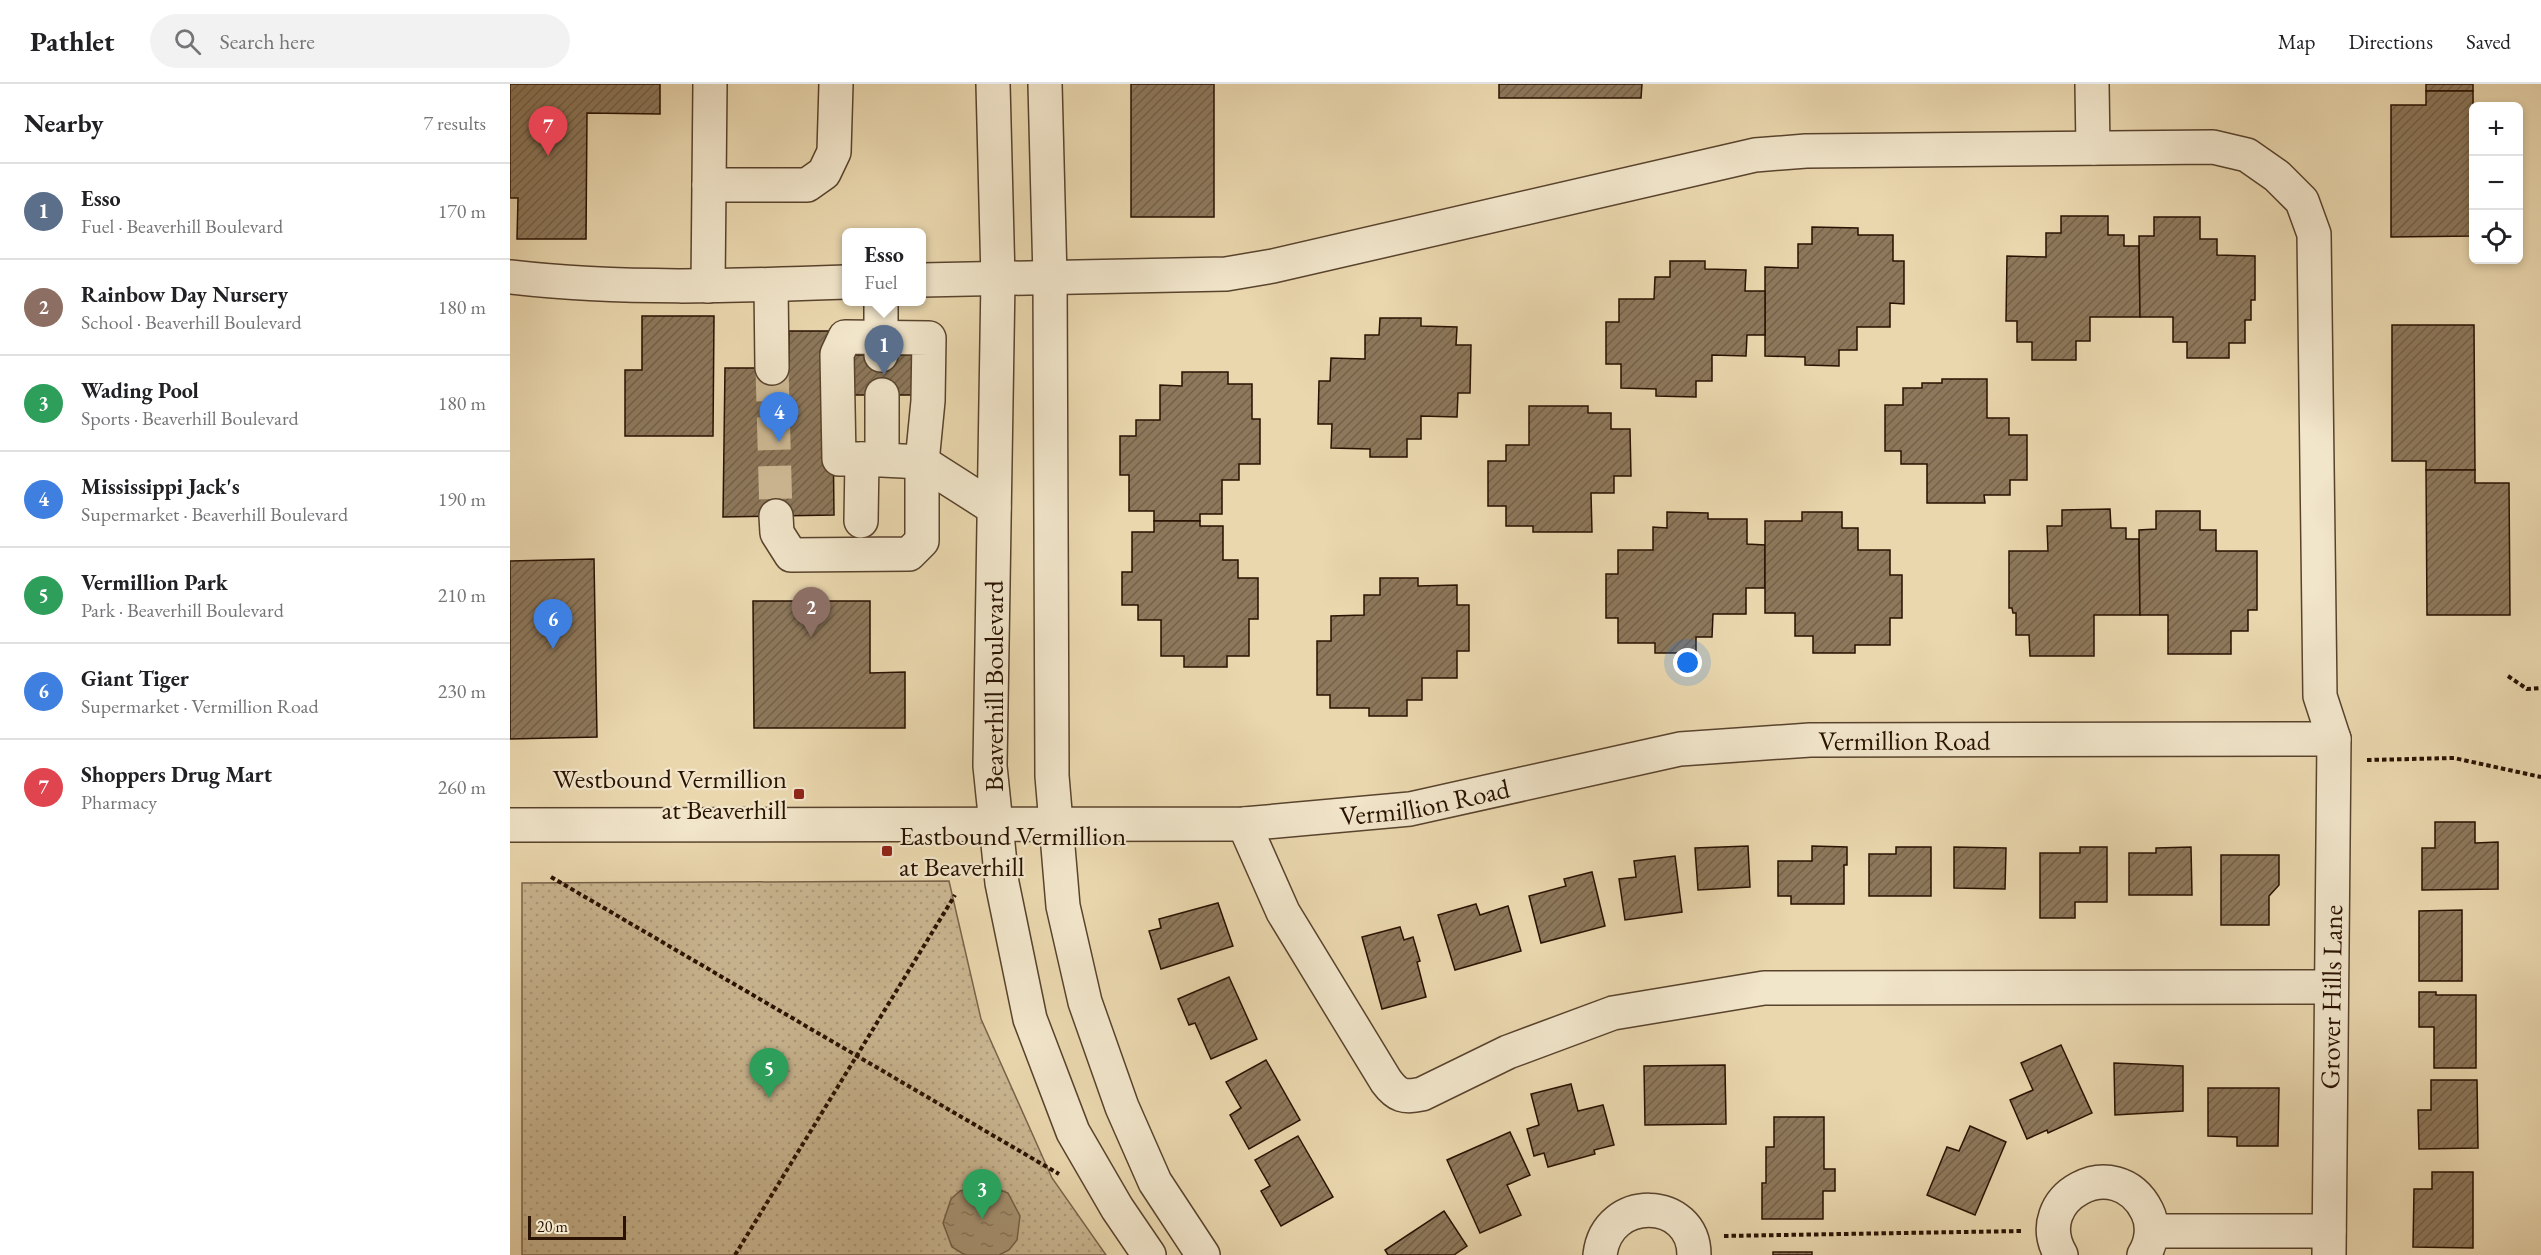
<!DOCTYPE html>
<html lang="en">
<head>
<meta charset="utf-8">
<style>
	:root { --surface:#fff; --page:#f2f2f2; --text:#202124; --muted:#757577; --line:#e0e0e0; --accent:#d93025 }
	body { margin:0; font-family:"EB Garamond",serif; background:var(--page); color:var(--text) }
	.controls { position:absolute; right:18px; top:18px; display:grid; overflow:hidden; border-radius:9px; box-shadow:0 3px 9px #0003 }
	.controls button { width:54px; height:54px; display:grid; place-items:center; padding:0; border:0; border-bottom:2px solid var(--line); background:var(--surface); color:var(--text); font:30px sans-serif }
	.scale { position:absolute; left:18px; bottom:15px; width:98px; box-sizing:border-box; padding-left:6px; border:3px solid #291202; border-top:0; font-size:16px; line-height:21px; white-space:nowrap; color:#291202; -webkit-text-stroke:4px #f1e5ca; paint-order:stroke }
	.you { position:absolute; left:1178px; top:579px; width:21px; height:21px; margin:-15px; border:4px solid #fff; border-radius:50%; background:#1a73e8; box-shadow:0 0 0 9px #1a73e833 }
	.badge { display:grid; place-items:center; width:39px; height:39px; border-radius:50%; background:var(--accent); color:#fff; font-size:20px; font-weight:700 }
	.pin { position:absolute; translate:-50% -50px; filter:drop-shadow(0 2px 3px #0008) }
	.pin::after { content:''; position:absolute; top:32px; width:21px; height:18px; background:inherit; clip-path:polygon(0 0,100% 0,50% 100%) }
	.popup { position:absolute; left:332px; top:144px; width:84px; height:78px; box-sizing:border-box; display:grid; place-content:center; border-radius:9px; background:var(--surface); filter:drop-shadow(0 2px 4px #0005); font-size:20px; white-space:nowrap; color:var(--muted) }
	.popup b { font-size:22px; color:var(--text) }
	.popup::after { content:''; position:absolute; left:50%; top:100%; margin-left:-12px; border:12px solid transparent; border-top-color:var(--surface) }
	.list { margin:0; padding:0; list-style:none }
	h2 { display:flex; justify-content:space-between; align-items:center; height:78px; margin:0; padding:0 24px; font-size:26px }
	h2 small { font-size:20px; font-weight:400; color:var(--muted) }
	.list li { display:grid; grid-template-columns:39px 1fr auto; gap:18px; align-items:center; box-sizing:border-box; height:96px; padding:0 24px; border-top:2px solid var(--line) }
	.list b { display:block; font-size:22px; white-space:nowrap }
	.list p { margin:0; font-size:20px; white-space:nowrap; color:var(--muted) }
	.list em { font-size:20px; font-style:normal; color:var(--muted) }
	.icon { flex:none; width:33px; height:33px; fill:none; stroke:currentColor; stroke-width:2; stroke-linecap:round; stroke-linejoin:round }
	.map { position:relative; flex:none; width:2031px; height:1171px; overflow:hidden }
	header { display:flex; align-items:center; gap:36px; box-sizing:border-box; height:84px; padding:0 30px; background:var(--surface); border-bottom:2px solid var(--line) }
	header strong { font-size:28px }
	nav { display:flex; gap:33px; margin-inline-start:auto; font-size:21px }
	.search { width:420px; height:54px; background:var(--page); display:flex; align-items:center; gap:15px; box-sizing:border-box; padding:0 21px; border-radius:33px; color:var(--muted); font-size:22px }
	main { display:flex }
	aside { flex:1; background:var(--surface) }
	.map>svg:first-child { display:block }
	.park { fill:url(#park-dots); stroke:#79644a; stroke-width:1.5 }
	.water { fill:url(#water-ripples); stroke:#756046; stroke-width:1.5 }
	.building { fill:url(#building-hatch); stroke:#291202; stroke-width:1.5 }
	.lines { fill:none; stroke-linecap:round; stroke-linejoin:round }
	.minor-tunnel { stroke:#cdb994; stroke-width:33; stroke-dasharray:33 16; stroke-linecap:butt }
	.minor-casing { stroke:#59432d; stroke-width:36 }
	.path { stroke:#291202; stroke-width:4; stroke-dasharray:4.5 3; stroke-linecap:butt }
	.minor { stroke:#f1e5ca; stroke-width:33 }
	.poi-dot { fill:#8f2418; stroke:#f1e5ca; stroke-width:2 }
	.labels { text-anchor:middle; dominant-baseline:central; stroke-width:4.5; stroke-linejoin:round; paint-order:stroke }
	.street-label { font-size:27px; fill:#291202; stroke:#f1e5ca }
	.poi-label { font-size:27px; fill:#291202; stroke:#f1e5ca; text-anchor:end }
</style>
</head>
<body>
<header>
<strong>Pathlet</strong>
<div class="search"><svg class="icon" aria-label="search" viewBox="0 0 24 24"><circle cx="10" cy="10" r="6"/><path d="M15 15l6 6"/></svg>Search here</div>
<nav><a>Map</a><a>Directions</a><a>Saved</a></nav>
</header>
<main>
<aside>
<h2>Nearby<small>7 results</small></h2>
<ul class="list">
<li><span class="badge" style="background:#5c6f8a">1</span><div><b>Esso</b><p>Fuel · Beaverhill Boulevard</p></div><em>170 m</em></li>
<li><span class="badge" style="background:#8d6e63">2</span><div><b>Rainbow Day Nursery</b><p>School · Beaverhill Boulevard</p></div><em>180 m</em></li>
<li><span class="badge" style="background:#2e9e5b">3</span><div><b>Wading Pool</b><p>Sports · Beaverhill Boulevard</p></div><em>180 m</em></li>
<li><span class="badge" style="background:#3f7fe0">4</span><div><b>Mississippi Jack's</b><p>Supermarket · Beaverhill Boulevard</p></div><em>190 m</em></li>
<li><span class="badge" style="background:#2e9e5b">5</span><div><b>Vermillion Park</b><p>Park · Beaverhill Boulevard</p></div><em>210 m</em></li>
<li><span class="badge" style="background:#3f7fe0">6</span><div><b>Giant Tiger</b><p>Supermarket · Vermillion Road</p></div><em>230 m</em></li>
<li><span class="badge" style="background:#e0444e">7</span><div><b>Shoppers Drug Mart</b><p>Pharmacy</p></div><em>260 m</em></li>
</ul>
</aside>
<div class="map">
<svg width="2031" height="1171" viewBox="0 0 2031 1171">
	<defs>
		<pattern id="park-dots" width="8" height="8" patternUnits="userSpaceOnUse" patternTransform="scale(1.5)"><rect width="8" height="8" fill="#c9b691"/><path d="M2 2h.1M6 6h.1" fill="none" stroke="#ad9b7b" stroke-width="1.8" stroke-linecap="round"/></pattern>
		<pattern id="water-ripples" width="26" height="14" patternUnits="userSpaceOnUse" patternTransform="scale(1.5)"><rect width="26" height="14" fill="#a89474"/><path d="M2 4q2-2 4 0t4 0M15 11q2-2 4 0t4 0" fill="none" stroke="#89775d"/></pattern>
		<pattern id="building-hatch" width="6" height="6" patternUnits="userSpaceOnUse" patternTransform="scale(1.5)"><rect width="6" height="6" fill="#8d785b"/><path d="M-1 1l2-2M0 6l6-6M5 7l2-2" fill="none" stroke="#736149"/></pattern>
	</defs>
	<rect width="100%" height="100%" fill="#ead7ae"/>
	<filter id="stains"><feTurbulence type="fractalNoise" baseFrequency=".00333" numOctaves="4"/><feColorMatrix values="0 0 0 0 .2 0 0 0 0 .09 0 0 0 0 .02 0 0 0 .5 -.17"/></filter>
	<radialGradient id="worn" r=".72"><stop offset=".6" stop-color="#630" stop-opacity="0"/><stop offset="1" stop-color="#630" stop-opacity=".3"/></radialGradient>
	<path class="park" d="M439 797 471 935 542 1094 596 1171H12V799Z"/>
	<path class="water" d="M475 1100 498 1109 510 1132 507 1156 499 1166 489 1171H455L442 1163 433 1139 441 1115 450 1107Z"/>
	<g class="building">
		<path d="M0 0H150V30L77 29 76 155H7L8 114H0Z"/>
		<rect x="621" y="0" width="83" height="133"/>
		<path d="M989 0H1132L1131 14H989Z"/>
		<rect x="1916" y="0" width="47" height="7"/>
		<path d="M1916 7H1963L1964 152 1881 153V21H1916Z"/>
		<path d="M1551 132H1598V151H1614V162H1629L1630 233H1580V257H1566V276H1522V258H1507V237H1496L1497 172 1536 173V149H1551Z"/>
		<path d="M1644 133H1690V155H1707V171L1745 172V216H1741V236H1735V259H1719V274H1677V258H1663V233H1630L1629 152H1644Z"/>
		<path d="M1302 143 1348 144V151H1383V177H1394V220L1380 219V243H1347V266H1329V282L1295 281V273L1255 272V183L1288 184V160H1302Z"/>
		<path d="M1160 177H1195V185L1236 186 1235 207H1255V251H1237L1236 272 1202 271V297H1186V313L1146 312V305L1111 304V280H1096V238H1109V215H1144L1145 193H1160Z"/>
		<path d="M132 232H204L203 352H115V286H132Z"/>
		<path d="M870 234H911V242L947 243 946 261H961L960 309H948L947 333 911 332V355H897V373H860V365L821 364 822 340H808L809 297H820L821 274 855 275V251H869Z"/>
		<path d="M1882 241H1964L1965 386H1916V377H1882Z"/>
		<path d="M279 247H322L324 431 213 433 215 284H279Z"/>
		<path d="M336 271H413L412 311H336Z"/>
		<path d="M672 288H718V300H742V335H750V380H729V396H712V430H690V437H644V427H619V391H610V352H626V336H650V301L672 302Z"/>
		<path d="M1432 295H1477V334H1499V351H1517V396H1500V411H1474L1475 419H1417V380H1391V367H1375V321H1393V304H1412V299H1432Z"/>
		<path d="M1019 322H1078V329H1101V345H1120L1121 392H1104V409H1081L1082 448H1023V442H996V422H978V377H996V361H1019Z"/>
		<path d="M1916 386H1965V399H1999L2000 531H1917Z"/>
		<path d="M1600 425 1601 444H1616V455H1629L1630 531H1584V572H1520L1519 551H1506V529H1503L1502 524H1499V467H1538L1537 442H1552V426Z"/>
		<path d="M1646 427H1690V446H1706V467H1747V526H1738V547H1721V570H1658V531H1630L1629 446 1646 445Z"/>
		<path d="M1157 428 1198 429V435H1237V460L1255 461V504H1236V530H1203L1202 553H1186V569H1145V559H1108V534H1096V490H1108V466H1143V443L1157 444Z"/>
		<path d="M1292 428H1332V444H1348V466H1380V491H1392V534H1380V561H1345V569H1303V552H1285V529H1255V437H1292Z"/>
		<path d="M644 437H690V442H713V476H728V494H748V535H739V572H717V583H674V572H651V536H628V521H612V488H622V448H644Z"/>
		<path d="M84 475 87 653 0 655V477Z"/>
		<path d="M870 494H908V502L947 501V521H959V567H947V594H912V616H897V632H859V624H820V611H807V557H821V532L854 531V511H870Z"/>
		<path d="M243 517H360V589L395 588V644H244Z"/>
		<path d="M1925 738H1965V759L1988 758V805L1912 806V764H1925Z"/>
		<path d="M1238 762 1240 803 1188 806 1185 764Z"/>
		<path d="M1302 762 1337 763V781H1334V820H1281V812H1268V777H1302Z"/>
		<path d="M1386 763H1421V812H1359V770H1386Z"/>
		<path d="M1444 763 1496 764 1495 805 1444 804Z"/>
		<path d="M1570 763H1597V818H1565V834H1530V769H1570Z"/>
		<path d="M1681 763 1682 811H1619V769H1646V764Z"/>
		<path d="M1711 771H1769V801L1759 812V841H1711Z"/>
		<path d="M1165 772 1172 828 1115 836 1109 795 1126 793 1124 777Z"/>
		<path d="M1082 788 1095 842 1031 859 1019 812 1056 802 1054 795Z"/>
		<path d="M708 819 723 862 651 885 639 847 651 844 649 835Z"/>
		<path d="M966 820 970 831 998 822 1011 867 945 886 928 831Z"/>
		<path d="M1952 826V897H1909V827Z"/>
		<path d="M890 843 894 856 903 853 910 877 907 878 916 913 872 925 852 853Z"/>
		<path d="M719 893 747 955 701 975 685 939 679 941 668 915Z"/>
		<path d="M1909 908H1926V911H1966V984H1924V943H1909Z"/>
		<path d="M1551 961 1582 1029 1538 1049 1537 1046 1517 1055 1500 1016 1523 1006 1511 979Z"/>
		<path d="M756 976 790 1036 739 1065 720 1031 731 1024 716 998Z"/>
		<path d="M1604 979 1673 982V1027L1605 1031Z"/>
		<path d="M1215 981 1216 1040 1135 1041 1134 982Z"/>
		<path d="M1921 996H1967L1968 1064 1909 1065 1908 1026H1921Z"/>
		<path d="M1061 1000 1068 1027 1093 1021 1104 1061 1084 1066 1085 1070 1038 1083 1034 1069 1024 1072 1017 1045 1029 1041 1021 1010Z"/>
		<path d="M1698 1004H1769L1768 1062H1727V1053L1698 1052Z"/>
		<path d="M1264 1033H1314V1085H1325V1107H1313V1135H1252V1099H1256V1063H1264Z"/>
		<path d="M1460 1042 1496 1058 1465 1131 1417 1111 1437 1063 1449 1067Z"/>
		<path d="M1000 1048 1020 1091 997 1101 1011 1131 970 1149 937 1076Z"/>
		<path d="M788 1052 823 1113 771 1142 751 1107 760 1102 745 1076Z"/>
		<path d="M1922 1088H1963V1164L1903 1163 1904 1105H1922Z"/>
		<path d="M934 1127 957 1162 944 1171H878L875 1166Z"/>
		<rect x="1263" y="1168" width="39" height="3"/>
	</g>
	<g class="lines">
		<path class="minor-tunnel" d="M262 284 266 432"/>
		<defs>
			<g id="minor">
				<path d="M483 0 488 195 480 682 492 799 520 935 563 1048 607 1124 639 1171"/>
				<path d="M535 0 540 194 542 692 553 822 575 918 612 1023 645 1098 693 1171"/>
				<path d="M1582 0 1583 64"/>
				<path d="M199 101H297L314 89 324 68 326 0"/>
				<path d="M0 193C111 206 225 202 336 198"/>
				<path d="M412 196 716 190 763 182 1245 71 1296 67 1703 63 1737 71 1767 92 1792 117 1804 150 1810 612 1824 655 1819 1171"/>
				<path d="M261 201 262 284"/>
				<path d="M198 202 200 0"/>
				<path d="M371 218V271"/>
				<path d="M372 311V375"/>
				<path d="M266 432 267 449 281 471 399 470 412 457V378L418 317 419 254 335 253 327 270 329 375H352"/>
				<path d="M351 437 352 375 412 378 484 424"/>
				<path d="M734 740 773 828 876 997C887 1012 894 1014 912 1010L998 968 1103 929 1254 904 1820 903"/>
				<path id="s1" d="M0 741 734 740 900 725 1170 665 1300 656 1824 655"/>
				<path d="M1642 1147H1819"/>
				<path d="M1090 1171C1097 1110 1184 1113 1184 1171"/>
				<path d="M1551 1171C1517 1114 1606 1065 1637 1127 1644 1141 1642 1158 1634 1171"/>
			</g>
		</defs>
		<use href="#minor" class="minor-casing"/>
		<g class="path">
			<path d="M1998 592 2017 605 2031 604"/>
			<path d="M1857 676 1944 674 2031 693"/>
			<path d="M41 793 549 1090"/>
			<path d="M1214 1152 1512 1147"/>
			<path d="M225 1171 445 811"/>
		</g>
		<use href="#minor" class="minor"/>
	</g>
	<g class="poi-dot">
		<rect x="283" y="704" width="12" height="12" rx="3"/>
		<rect x="371" y="761" width="12" height="12" rx="3"/>
	</g>
	<g class="labels">
		<g class="street-label">
			<text transform="translate(483 602) rotate(-90)">Beaverhill Boulevard</text>
			<text stroke="none"><textPath href="#s1" startOffset="1402">Vermillion Road</textPath></text>
			<text stroke="none"><textPath href="#s1" startOffset="916">Vermillion Road</textPath></text>
			<text transform="translate(1821 913) rotate(-89)">Grover Hills Lane</text>
		</g>
		<g class="poi-label">
			<text x="277" y="694">Westbound Vermillion<tspan x="277" dy="31">at Beaverhill</tspan></text>
			<text x="389" y="751" text-anchor="start">Eastbound Vermillion<tspan x="389" dy="31">at Beaverhill</tspan></text>
		</g>
	</g>
	<rect width="100%" height="100%" filter="url(#stains)"/>
	<rect width="100%" height="100%" fill="url(#worn)"/>
</svg>
<div class="controls">
<button>+</button>
<button>−</button>
<button><svg class="icon" aria-label="locate" viewBox="0 0 24 24"><circle cx="12" cy="12" r="6"/><path d="M12 2v4M12 18v4M2 12h4M18 12h4"/></svg></button>
</div>
<div class="scale">20 m</div>
<div class="you"></div>
<div class="pin badge" style="left:374px;top:291px;background:#5c6f8a">1</div>
<div class="popup"><b>Esso</b>Fuel</div>
<div class="pin badge" style="left:301px;top:553px;background:#8d6e63">2</div>
<div class="pin badge" style="left:472px;top:1135px;background:#2e9e5b">3</div>
<div class="pin badge" style="left:269px;top:358px;background:#3f7fe0">4</div>
<div class="pin badge" style="left:259px;top:1014px;background:#2e9e5b">5</div>
<div class="pin badge" style="left:43px;top:565px;background:#3f7fe0">6</div>
<div class="pin badge" style="left:38px;top:72px;background:#e0444e">7</div>
</div>
</main>
</body>
</html>
